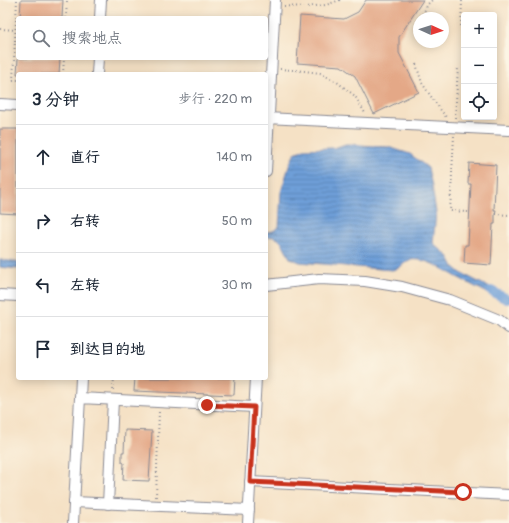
<!DOCTYPE html>
<html lang="zh">
<head>
<meta charset="utf-8">
<style>
	:root { --surface:#fff; --page:#f6f6f7; --text:#1f2937; --muted:#747a83; --line:#e0e1e3 }
	body { margin:0; font-family:Pangolin,"LXGW WenKai TC",sans-serif; background:var(--page); color:var(--text) }
	.controls { position:absolute; right:12px; top:12px; display:grid; overflow:hidden; border-radius:4px; box-shadow:0 2px 10px #0003 }
	.controls button { width:36px; height:36px; display:grid; place-items:center; padding:0; border:0; border-bottom:1px solid var(--line); background:var(--surface); color:var(--text); font:20px sans-serif }
	.compass { position:absolute; left:413px; top:12px; width:36px; height:36px; border-radius:50%; background:var(--surface); box-shadow:0 2px 10px #0003; rotate:93deg }
	.stop { position:absolute; width:12px; height:12px; margin:-9px; border:3px solid #c8321e; border-radius:50%; background:#fff }
	.stop.end { background:#c8321e; border-color:#fff; box-shadow:0 1px 4px #0008 }
	.list { margin:0; padding:0; list-style:none }
	h2 { display:flex; justify-content:space-between; align-items:center; height:52px; margin:0; padding:0 16px; font-size:17px }
	h2 small { font-size:13px; font-weight:400; color:var(--muted) }
	.list li { display:grid; grid-template-columns:26px 1fr auto; gap:12px; align-items:center; box-sizing:border-box; height:64px; padding:0 16px; border-top:1px solid var(--line) }
	.list b { display:block; font-size:15px; white-space:nowrap }
	.list em { font-size:13px; font-style:normal; color:var(--muted) }
	.icon { flex:none; width:22px; height:22px; fill:none; stroke:currentColor; stroke-width:2; stroke-linecap:round; stroke-linejoin:round }
	.map { position:relative; flex:none; width:509px; height:523px; overflow:hidden }
	.search { position:absolute; background:var(--surface); box-shadow:0 2px 10px #0003; left:16px; top:16px; width:252px; height:44px; display:flex; align-items:center; gap:10px; box-sizing:border-box; padding:0 14px; border-radius:4px; color:var(--muted); font-size:15px }
	.panel { position:absolute; background:var(--surface); box-shadow:0 2px 10px #0003; left:16px; top:72px; width:252px; height:308px; border-radius:4px }
	.map>svg:first-child { display:block }
	.water { fill:url(#water-rules); stroke:#44679b }
	.lines { fill:none; stroke-linecap:round; stroke-linejoin:round }
	.canal { stroke:#6e9fd8; stroke-width:10 }
	.building { fill:#e4a887 }
	.minor-casing { stroke:#888892; stroke-width:12 }
	.path { stroke:#888892; stroke-width:2; stroke-dasharray:1 3; stroke-linecap:butt }
	.minor { stroke:#fff; stroke-width:10 }
	.route { stroke:#c8321e; stroke-width:5 }
</style>
</head>
<body>
<div class="map">
<svg width="509" height="523" viewBox="0 0 509 523">
	<defs>
		<pattern id="water-rules" width="6" height="5" patternUnits="userSpaceOnUse"><rect width="6" height="5" fill="#6e9fd8"/><path d="M0 2.5h6" fill="none" stroke="#5a82b2"/></pattern>
	</defs>
	<rect width="100%" height="100%" fill="#fcf5e5"/>
	<filter id="ink" filterUnits="userSpaceOnUse"><feTurbulence type="fractalNoise" baseFrequency=".025" numOctaves="2"/><feDisplacementMap in="SourceGraphic" scale="8" xChannelSelector="R" yChannelSelector="G"/><feConvolveMatrix kernelMatrix="1 2 1 2 8 2 1 2 1" color-interpolation-filters="sRGB"/></filter>
	<filter id="wash" filterUnits="userSpaceOnUse"><feTurbulence type="fractalNoise" baseFrequency=".012" numOctaves="4" result="noise"/><feDisplacementMap in="SourceGraphic" scale="16" xChannelSelector="R" yChannelSelector="G"/><feGaussianBlur stdDeviation="0.9" result="paint"/><feColorMatrix in="noise" values="0 0 0 0 0 0 0 0 0 0 0 0 0 0 0 0 0 1.4 0 .05"/><feComposite in="paint" operator="in"/></filter>
	<g filter="url(#wash)">
		<rect width="100%" height="100%" fill="#f5e1c5"/>
		<g class="water">
			<path d="M346 144 388 147 410 154 428 168 432 186 436 213 433 243 449 257 454 267 461 273 504 295 503 300C488 293 473 286 459 278 445 271 427 257 410 260 405 261 404 264 400 267 398 269 395 269 392 270L300 262 290 258C284 247 281 234 266 237V232L273 231 279 227 281 192 290 163 295 153 304 149 334 148Z"/>
			<path d="M0 260 18 262V269L0 267Z"/>
		</g>
		<g class="lines">
			<path class="canal" d="M491 291 507 299"/>
		</g>
		<g id="blocks">
			<g class="building">
				<path d="M21 0H63L62 18H20Z"/>
				<path d="M366 0H423L399 37V53L419 92 374 114 355 76 341 66 297 63 300 16 344 19 358 12Z"/>
				<path d="M18 58H60L59 74H17Z"/>
				<path d="M0 129H18V214L0 213Z"/>
				<path d="M469 163 496 165 494 210H496L495 214V224H493L491 265 464 263 465 245H468L471 184H468Z"/>
				<path d="M135 378H235L234 395 134 391Z"/>
				<path d="M125 430 152 431 149 481 123 480 124 463 122 462V452H124Z"/>
			</g>
		</g>
	</g>
	<g filter="url(#ink)">
		<use href="#blocks" fill-opacity="0" stroke="#888892" stroke-width="1"/>
		<g class="lines">
			<defs>
				<g id="minor">
					<path d="M100 18 101 0"/>
					<path d="M97 74 98 58"/>
					<path d="M0 104 18 105"/>
					<path d="M266 118 509 130"/>
					<path d="M266 171 275 0"/>
					<path d="M266 285 319 279 365 281 402 287 450 300 499 320 509 328"/>
					<path d="M0 295 18 296"/>
					<path d="M80 398 81 378"/>
					<path d="M250 482 509 495"/>
					<path d="M74 502 249 510"/>
					<path d="M108 504 113 400"/>
					<path d="M73 523 80 398 254 407"/>
					<path d="M248 523 256 378"/>
				</g>
			</defs>
			<use href="#minor" class="minor-casing"/>
			<g class="path">
				<path d="M17 0 13 80H18"/>
				<path d="M284 6 305 7 326 5 340 0"/>
				<path d="M66 18 67 0"/>
				<path d="M421 18 428 4 432 0"/>
				<path d="M418 24 419 23"/>
				<path d="M461 26 462 0"/>
				<path d="M0 29 15 30"/>
				<path d="M416 64 422 83 434 101 446 117"/>
				<path d="M280 69 305 71 320 73 337 82 355 96 365 113"/>
				<path d="M63 74 64 58"/>
				<path d="M455 118 458 67"/>
				<path d="M454 136 450 211 469 212"/>
				<path d="M495 214 509 215"/>
				<path d="M113 390 114 378"/>
				<path d="M156 497 159 411"/>
			</g>
			<use href="#minor" class="minor"/>
		</g>
	</g>
	<g class="lines" filter="url(#ink)">
		<path class="route" d="M207 405 254 407 250 482 463 492"/>
	</g>
</svg>
<div class="controls">
<button>+</button>
<button>−</button>
<button><svg class="icon" aria-label="locate" viewBox="0 0 24 24"><circle cx="12" cy="12" r="6"/><path d="M12 2v4M12 18v4M2 12h4M18 12h4"/></svg></button>
</div>
<svg class="compass" viewBox="-18 -18 36 36"><path d="M0-13l5 13h-10z" fill="#e53935"/><path d="M0 13l5-13h-10z" fill="#747a83"/></svg>
<div class="stop" style="left:463px;top:492px"></div>
<div class="stop end" style="left:207px;top:405px"></div>
<div class="search"><svg class="icon" aria-label="search" viewBox="0 0 24 24"><circle cx="10" cy="10" r="6"/><path d="M15 15l6 6"/></svg>搜索地点</div>
<section class="panel">
<h2>3 分钟<small>步行 · 220 m</small></h2>
<ul class="list">
<li><svg class="icon" aria-label="ahead" viewBox="0 0 24 24"><path d="M12 20V5M6 11l6-6 6 6"/></svg><div><b>直行</b></div><em>140 m</em></li>
<li><svg class="icon" aria-label="right" viewBox="0 0 24 24"><path d="M7 20v-9h11M14 6l5 5-5 5"/></svg><div><b>右转</b></div><em>50 m</em></li>
<li><svg class="icon" aria-label="left" viewBox="0 0 24 24"><path d="M17 20v-9H6M10 6l-5 5 5 5"/></svg><div><b>左转</b></div><em>30 m</em></li>
<li><svg class="icon" aria-label="arrive" viewBox="0 0 24 24"><path d="M6 21V4h12l-3 4 3 4H6"/></svg><div><b>到达目的地</b></div></li>
</ul>
</section>
</div>
</body>
</html>
